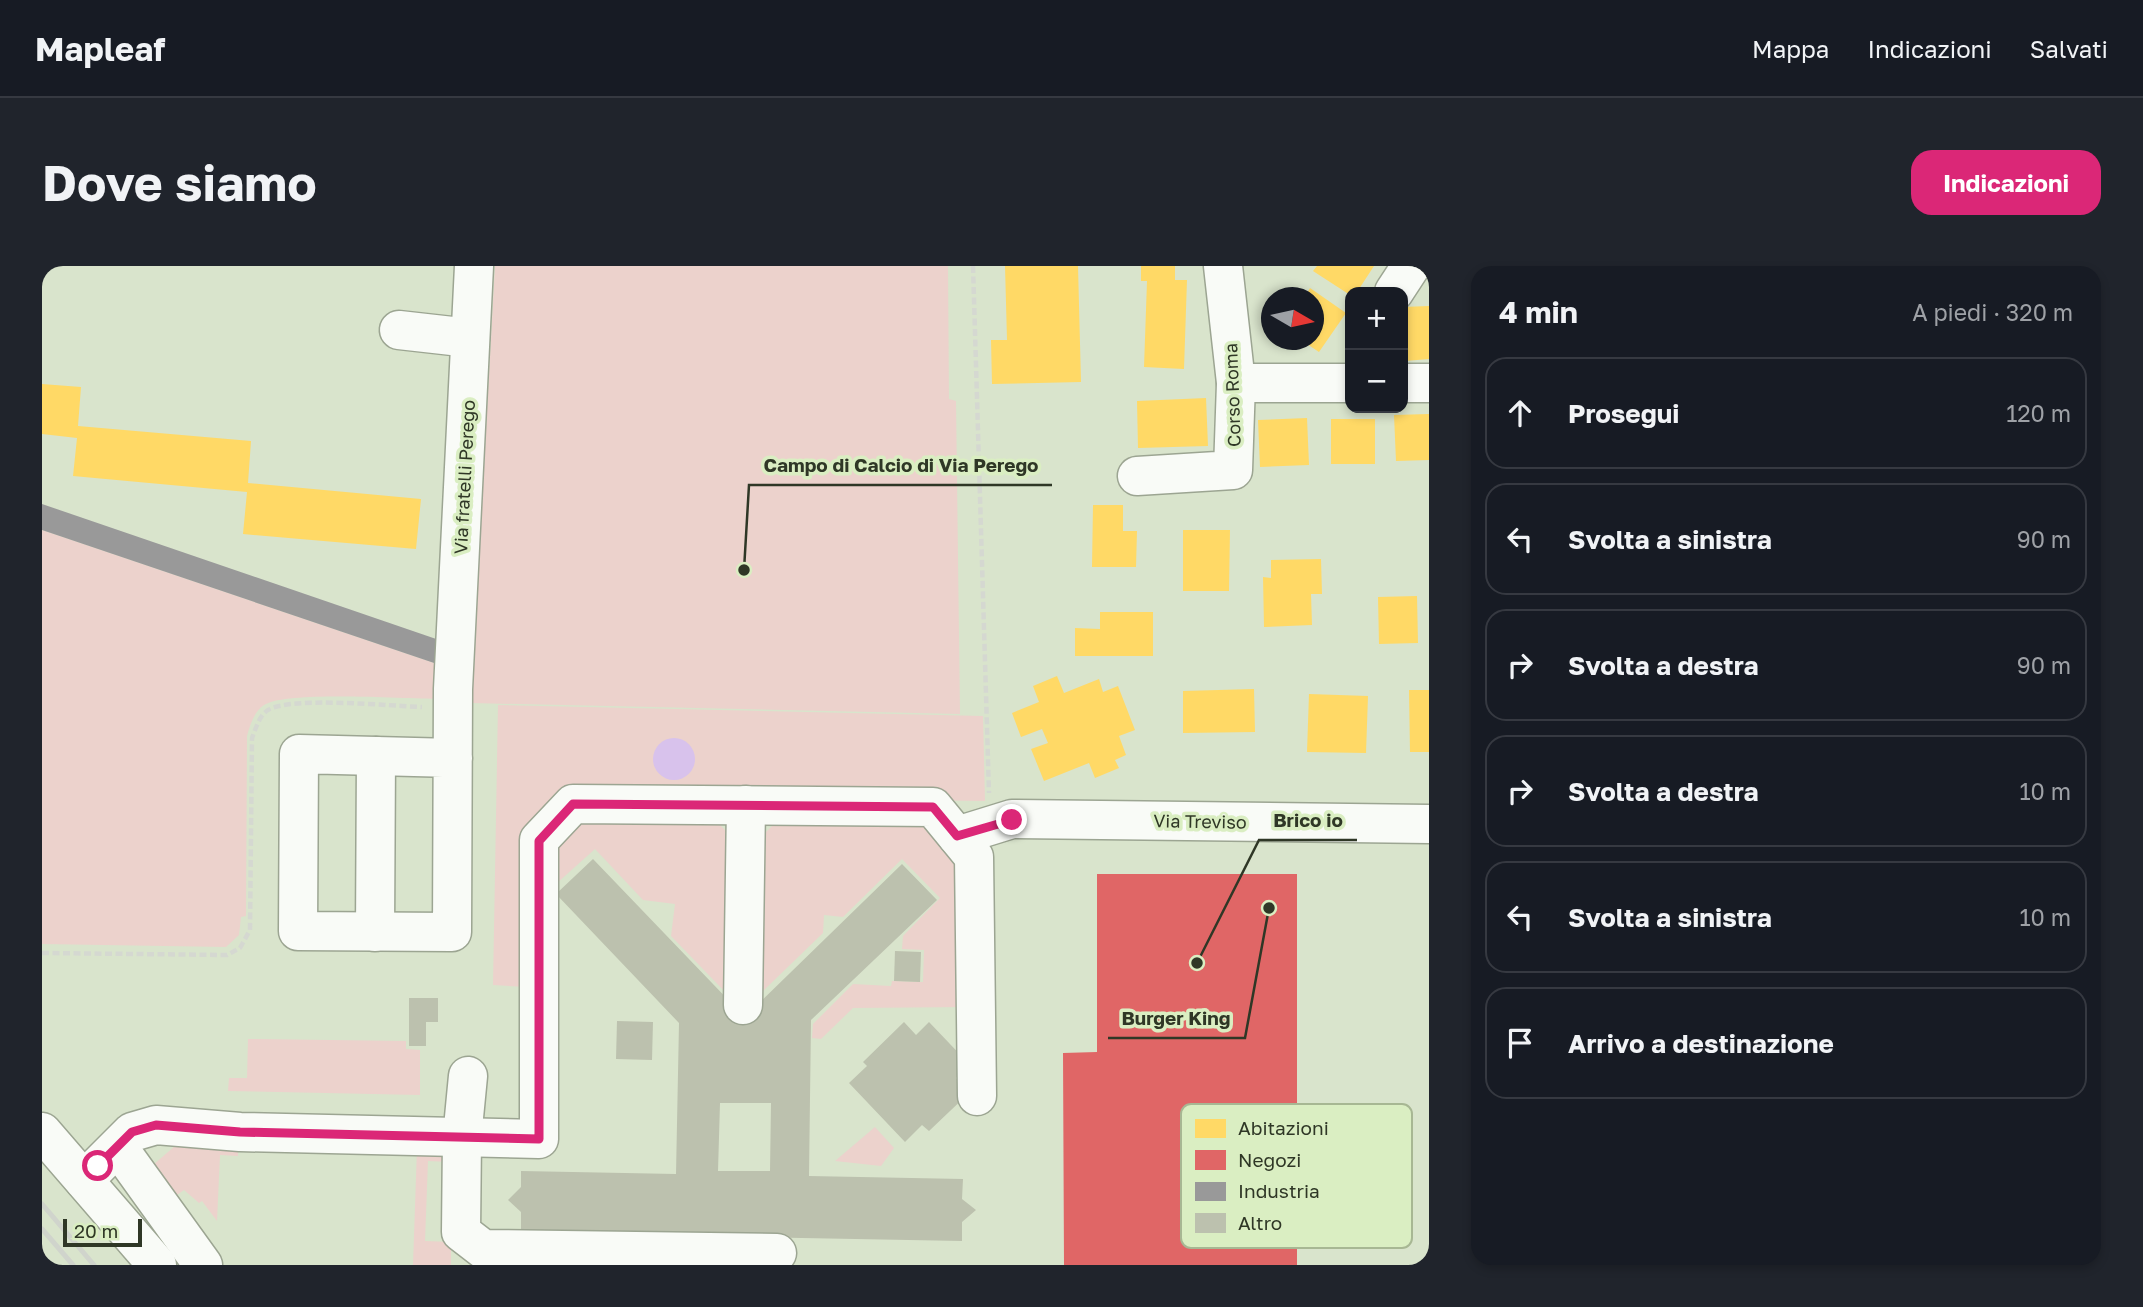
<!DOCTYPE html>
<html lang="it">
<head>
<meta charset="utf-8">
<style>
	:root { --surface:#171b24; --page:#20242c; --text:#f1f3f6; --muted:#9ea1a6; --line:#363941; --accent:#db2777 }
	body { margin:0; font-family:"Golos Text",sans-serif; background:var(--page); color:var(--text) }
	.controls { position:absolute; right:21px; top:21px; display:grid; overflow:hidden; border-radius:14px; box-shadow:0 4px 10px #0003 }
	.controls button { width:63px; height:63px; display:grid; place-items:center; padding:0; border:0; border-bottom:2px solid var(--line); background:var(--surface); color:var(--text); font:35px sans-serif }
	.compass { position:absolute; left:1219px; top:21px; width:63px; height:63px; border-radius:50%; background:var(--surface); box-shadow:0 4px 10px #0003; rotate:99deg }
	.scale { position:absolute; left:21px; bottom:18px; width:79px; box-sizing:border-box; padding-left:7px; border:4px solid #2f3726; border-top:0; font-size:19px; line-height:24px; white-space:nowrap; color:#2f3726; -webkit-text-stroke:5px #daeec2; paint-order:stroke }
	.stop { position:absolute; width:21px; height:21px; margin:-16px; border:5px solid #db2777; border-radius:50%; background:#fff }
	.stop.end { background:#db2777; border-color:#fff; box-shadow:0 2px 7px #0008 }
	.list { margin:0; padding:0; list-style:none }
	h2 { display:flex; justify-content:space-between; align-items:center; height:91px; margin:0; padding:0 28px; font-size:30px }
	h2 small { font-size:23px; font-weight:400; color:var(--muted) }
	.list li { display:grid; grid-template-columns:46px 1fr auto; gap:21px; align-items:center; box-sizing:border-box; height:112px; margin:0 14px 14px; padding:0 14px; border:2px solid var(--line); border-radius:21px }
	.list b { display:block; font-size:26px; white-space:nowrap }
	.list em { font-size:23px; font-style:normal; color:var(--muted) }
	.icon { flex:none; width:38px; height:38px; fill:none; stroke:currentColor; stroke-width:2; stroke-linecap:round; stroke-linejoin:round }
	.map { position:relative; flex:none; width:1387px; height:999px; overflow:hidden; border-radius:21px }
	header { display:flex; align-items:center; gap:42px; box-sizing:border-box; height:98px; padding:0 35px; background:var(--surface); border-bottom:2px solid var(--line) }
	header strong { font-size:33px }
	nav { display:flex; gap:38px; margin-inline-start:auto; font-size:24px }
	.intro { display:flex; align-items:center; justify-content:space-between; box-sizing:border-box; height:168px; padding:0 42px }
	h1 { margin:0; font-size:49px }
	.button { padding:18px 32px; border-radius:21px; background:var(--accent); color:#fff; font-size:24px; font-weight:700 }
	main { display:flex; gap:42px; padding:0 42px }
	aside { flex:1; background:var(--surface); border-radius:21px; box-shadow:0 4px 10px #0003 }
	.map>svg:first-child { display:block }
	.green { fill:#ecd2cc }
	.water { fill:#d8c2ec }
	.homes { fill:#ffd966 }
	.shops { fill:#e06666 }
	.industry { fill:#999 }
	.building { fill:#bcc1ae; fill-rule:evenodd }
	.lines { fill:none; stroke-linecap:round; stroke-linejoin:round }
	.minor-casing { stroke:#9ca592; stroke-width:41 }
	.path { stroke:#d5d8d1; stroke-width:4.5; stroke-dasharray:7 3.5; stroke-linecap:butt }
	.minor { stroke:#f9fbf7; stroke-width:38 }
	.rail { stroke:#d0d4cc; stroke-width:5 }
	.route { stroke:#db2777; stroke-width:9 }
	.labels { text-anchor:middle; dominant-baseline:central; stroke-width:7; stroke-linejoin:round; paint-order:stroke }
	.street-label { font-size:18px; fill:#2f3726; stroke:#daeec2 }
	.key { fill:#daeec2; stroke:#a7b793; stroke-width:2 }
	.key-label { font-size:19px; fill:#2f3726 }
	.leader { fill:none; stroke:#2f3726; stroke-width:2.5 }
	.callout-dot { fill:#2f3726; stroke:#daeec2; stroke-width:2.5 }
	.callout-label { font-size:19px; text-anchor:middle; font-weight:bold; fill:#2f3726; stroke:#daeec2; stroke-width:7; stroke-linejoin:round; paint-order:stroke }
</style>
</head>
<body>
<header>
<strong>Mapleaf</strong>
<nav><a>Mappa</a><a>Indicazioni</a><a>Salvati</a></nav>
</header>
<div class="intro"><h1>Dove siamo</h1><a class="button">Indicazioni</a></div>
<main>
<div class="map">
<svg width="1387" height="999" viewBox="0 0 1387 999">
	<rect width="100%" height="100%" fill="#d9e4cc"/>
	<g class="green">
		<path d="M453 0H906L907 133 914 135 918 448 429 437Z"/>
		<path d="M0 264 398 399V433C364 433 249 425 224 438 213 443 208 459 205 470L204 650 199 651 197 669 184 681 0 678Z"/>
		<path d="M456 439 941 450 943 535 525 530 484 721 451 719Z"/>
		<path d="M534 546 669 550 696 577 689 732 629 670 633 638 601 634 553 583 505 626 506 575Z"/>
		<path d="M739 551 888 552 923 592 926 741 811 742 779 773 770 772 771 758 811 718 849 720 850 715 881 716 882 684 860 683 861 670 898 632 860 593 801 651 782 649 781 667 718 728 713 577Z"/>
		<path d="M206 773 364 775V783L378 784V829L186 825 187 812H205Z"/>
		<path d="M833 861 852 882 839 900 793 895Z"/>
		<path d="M133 880 196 882V890L178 889 175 955 160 935 157 937 142 924 135 929 111 899Z"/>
		<path d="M375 882 410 884 409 896 386 895 383 975 409 976V999H371Z"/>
	</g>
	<circle class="water" cx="632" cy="493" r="21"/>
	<g class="homes">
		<path d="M963 0H1036L1039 116 950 118 949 74H965Z"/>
		<path d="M1099 0H1133V14H1145L1142 103 1102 101 1105 15H1099Z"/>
		<path d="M1275 0H1332L1315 26H1308V29L1271 5Z"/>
		<path d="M1268 22 1304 47 1277 86 1259 74H1272V32H1262Z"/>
		<path d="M1387 40V93L1363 95 1361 41Z"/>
		<path d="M0 118 39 121 36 160 209 175 206 217 379 233 374 283 201 268 205 226 31 210 35 172 0 168Z"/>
		<path d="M1164 132 1166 180 1096 182 1095 135Z"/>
		<path d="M1387 148V194L1354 195 1352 149Z"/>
		<path d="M1265 152 1267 199 1218 201 1216 154Z"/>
		<rect x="1289" y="153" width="44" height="45"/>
		<path d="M1051 239H1081V265H1095L1094 301H1050Z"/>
		<path d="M1141 264H1188L1187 325H1141Z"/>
		<path d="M1279 293 1280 328H1269L1270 359 1222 361 1221 311 1229 312V294Z"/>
		<path d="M1375 330 1376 377 1337 378 1336 331Z"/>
		<path d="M1058 346H1111V390H1033V362L1058 363Z"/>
		<path d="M1015 410 1022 427 1057 413 1061 426 1076 420 1093 464 1077 470 1084 489 1073 494 1077 502 1053 512 1047 497 1002 515 989 483 1006 477 1000 463 979 471 970 447 997 436 991 420Z"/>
		<path d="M1212 423 1213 466 1141 467V425Z"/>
		<path d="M1367 424H1387V486H1368Z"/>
		<path d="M1267 428 1326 430 1324 487 1265 486Z"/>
	</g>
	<path class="shops" d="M1055 608H1255V999H1022L1021 787 1055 786Z"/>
	<path class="industry" d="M0 238 400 375 398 399 0 264Z"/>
	<g class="building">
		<path d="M551 593 694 742H712L860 598 895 634 769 754 767 910 921 913 920 933 934 944 920 956V975L479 967V946L466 934 479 921V905L634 908 637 757 514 628ZM678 837H729L728 905H676Z"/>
		<path d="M853 685 879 686 878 716 852 715Z"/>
		<path d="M367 732H396V756H384V780H367Z"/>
		<path d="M575 755 611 756 610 794 574 793Z"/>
		<path d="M862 756 874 769 887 756 928 799 914 812 928 826 887 865 880 859 863 876 807 817 825 800 821 796Z"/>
	</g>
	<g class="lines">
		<defs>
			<g id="minor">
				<path d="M1352 26 1369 0"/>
				<path d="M357 64 428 72"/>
				<path d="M1194 117H1308"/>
				<path d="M1361 117H1387"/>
				<path d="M1095 210 1191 204 1194 117 1181 0"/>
				<path d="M411 492 257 488 256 665 410 666 411 423 432 0"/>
				<path d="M915 570 970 553 1387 558"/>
				<path d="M333 666 334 490"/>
				<path d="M701 739 704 539"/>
				<path d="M426 810 420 872 419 966 441 983 735 987"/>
				<path d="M0 866 115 999"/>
				<path d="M76 881 161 999"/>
				<path d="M42 914 90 866 114 859 198 866 497 873V574L531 538 891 541 932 591 935 830"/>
			</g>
		</defs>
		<use href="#minor" class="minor-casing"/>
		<g class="path">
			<path d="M931 0 947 527"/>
			<path d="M0 687 185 689 198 682 208 664 210 472C214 462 217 450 226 444 249 430 349 440 380 441"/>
		</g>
		<use href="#minor" class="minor"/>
		<g class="rail">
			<path d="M0 938 52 999"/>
			<path d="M0 963 31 999"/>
		</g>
	</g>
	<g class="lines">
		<path class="route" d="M56 900 90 866 114 859 198 866 497 873V575L531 538 891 541 915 570 970 554"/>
	</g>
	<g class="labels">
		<g class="street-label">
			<text transform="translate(1190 129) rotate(-92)">Corso Roma</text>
			<text transform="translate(422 211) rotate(-87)">Via fratelli Perego</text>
			<text transform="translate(1158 555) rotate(1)">Via Treviso</text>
		</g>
	</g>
	<rect x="1139" y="838" width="231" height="144" rx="10" class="key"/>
	<rect x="1153" y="853" width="31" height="19" fill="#ffd966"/>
	<rect x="1153" y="884" width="31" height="20" fill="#e06666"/>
	<rect x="1153" y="916" width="31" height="19" fill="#999"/>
	<rect x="1153" y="947" width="31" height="20" fill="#bcc1ae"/>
	<g class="key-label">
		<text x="1196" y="869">Abitazioni</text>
		<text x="1196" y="901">Negozi</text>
		<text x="1196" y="932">Industria</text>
		<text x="1196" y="964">Altro</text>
	</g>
	<path class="leader" d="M702 304L707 219H1010M1155 697L1217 574H1315M1227 642L1203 772H1066"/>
	<g class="callout-dot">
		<circle cx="702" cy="304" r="7"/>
		<circle cx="1155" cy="697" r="7"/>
		<circle cx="1227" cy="642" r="7"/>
	</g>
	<g class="callout-label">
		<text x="859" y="206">Campo di Calcio di Via Perego</text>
		<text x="1266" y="561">Brico io</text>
		<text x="1134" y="759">Burger King</text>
	</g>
</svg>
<div class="controls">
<button>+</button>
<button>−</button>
</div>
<svg class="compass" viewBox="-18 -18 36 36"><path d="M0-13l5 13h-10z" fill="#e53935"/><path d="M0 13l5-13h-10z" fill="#9ea1a6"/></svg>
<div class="scale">20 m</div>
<div class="stop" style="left:56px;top:900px"></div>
<div class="stop end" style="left:970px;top:554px"></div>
</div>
<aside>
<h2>4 min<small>A piedi · 320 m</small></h2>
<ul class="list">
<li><svg class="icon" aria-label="ahead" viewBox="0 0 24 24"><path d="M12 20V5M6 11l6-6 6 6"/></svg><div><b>Prosegui</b></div><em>120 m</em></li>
<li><svg class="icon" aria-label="left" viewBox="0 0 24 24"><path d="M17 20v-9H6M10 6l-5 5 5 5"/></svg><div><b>Svolta a sinistra</b></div><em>90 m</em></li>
<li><svg class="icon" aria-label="right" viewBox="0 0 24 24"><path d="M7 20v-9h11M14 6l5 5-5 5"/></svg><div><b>Svolta a destra</b></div><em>90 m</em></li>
<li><svg class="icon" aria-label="right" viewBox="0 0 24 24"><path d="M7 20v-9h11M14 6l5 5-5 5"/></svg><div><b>Svolta a destra</b></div><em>10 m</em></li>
<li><svg class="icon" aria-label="left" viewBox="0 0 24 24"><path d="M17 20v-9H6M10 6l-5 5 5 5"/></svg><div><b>Svolta a sinistra</b></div><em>10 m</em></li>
<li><svg class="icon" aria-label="arrive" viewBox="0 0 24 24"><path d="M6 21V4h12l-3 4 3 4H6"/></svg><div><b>Arrivo a destinazione</b></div></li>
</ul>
</aside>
</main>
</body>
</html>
